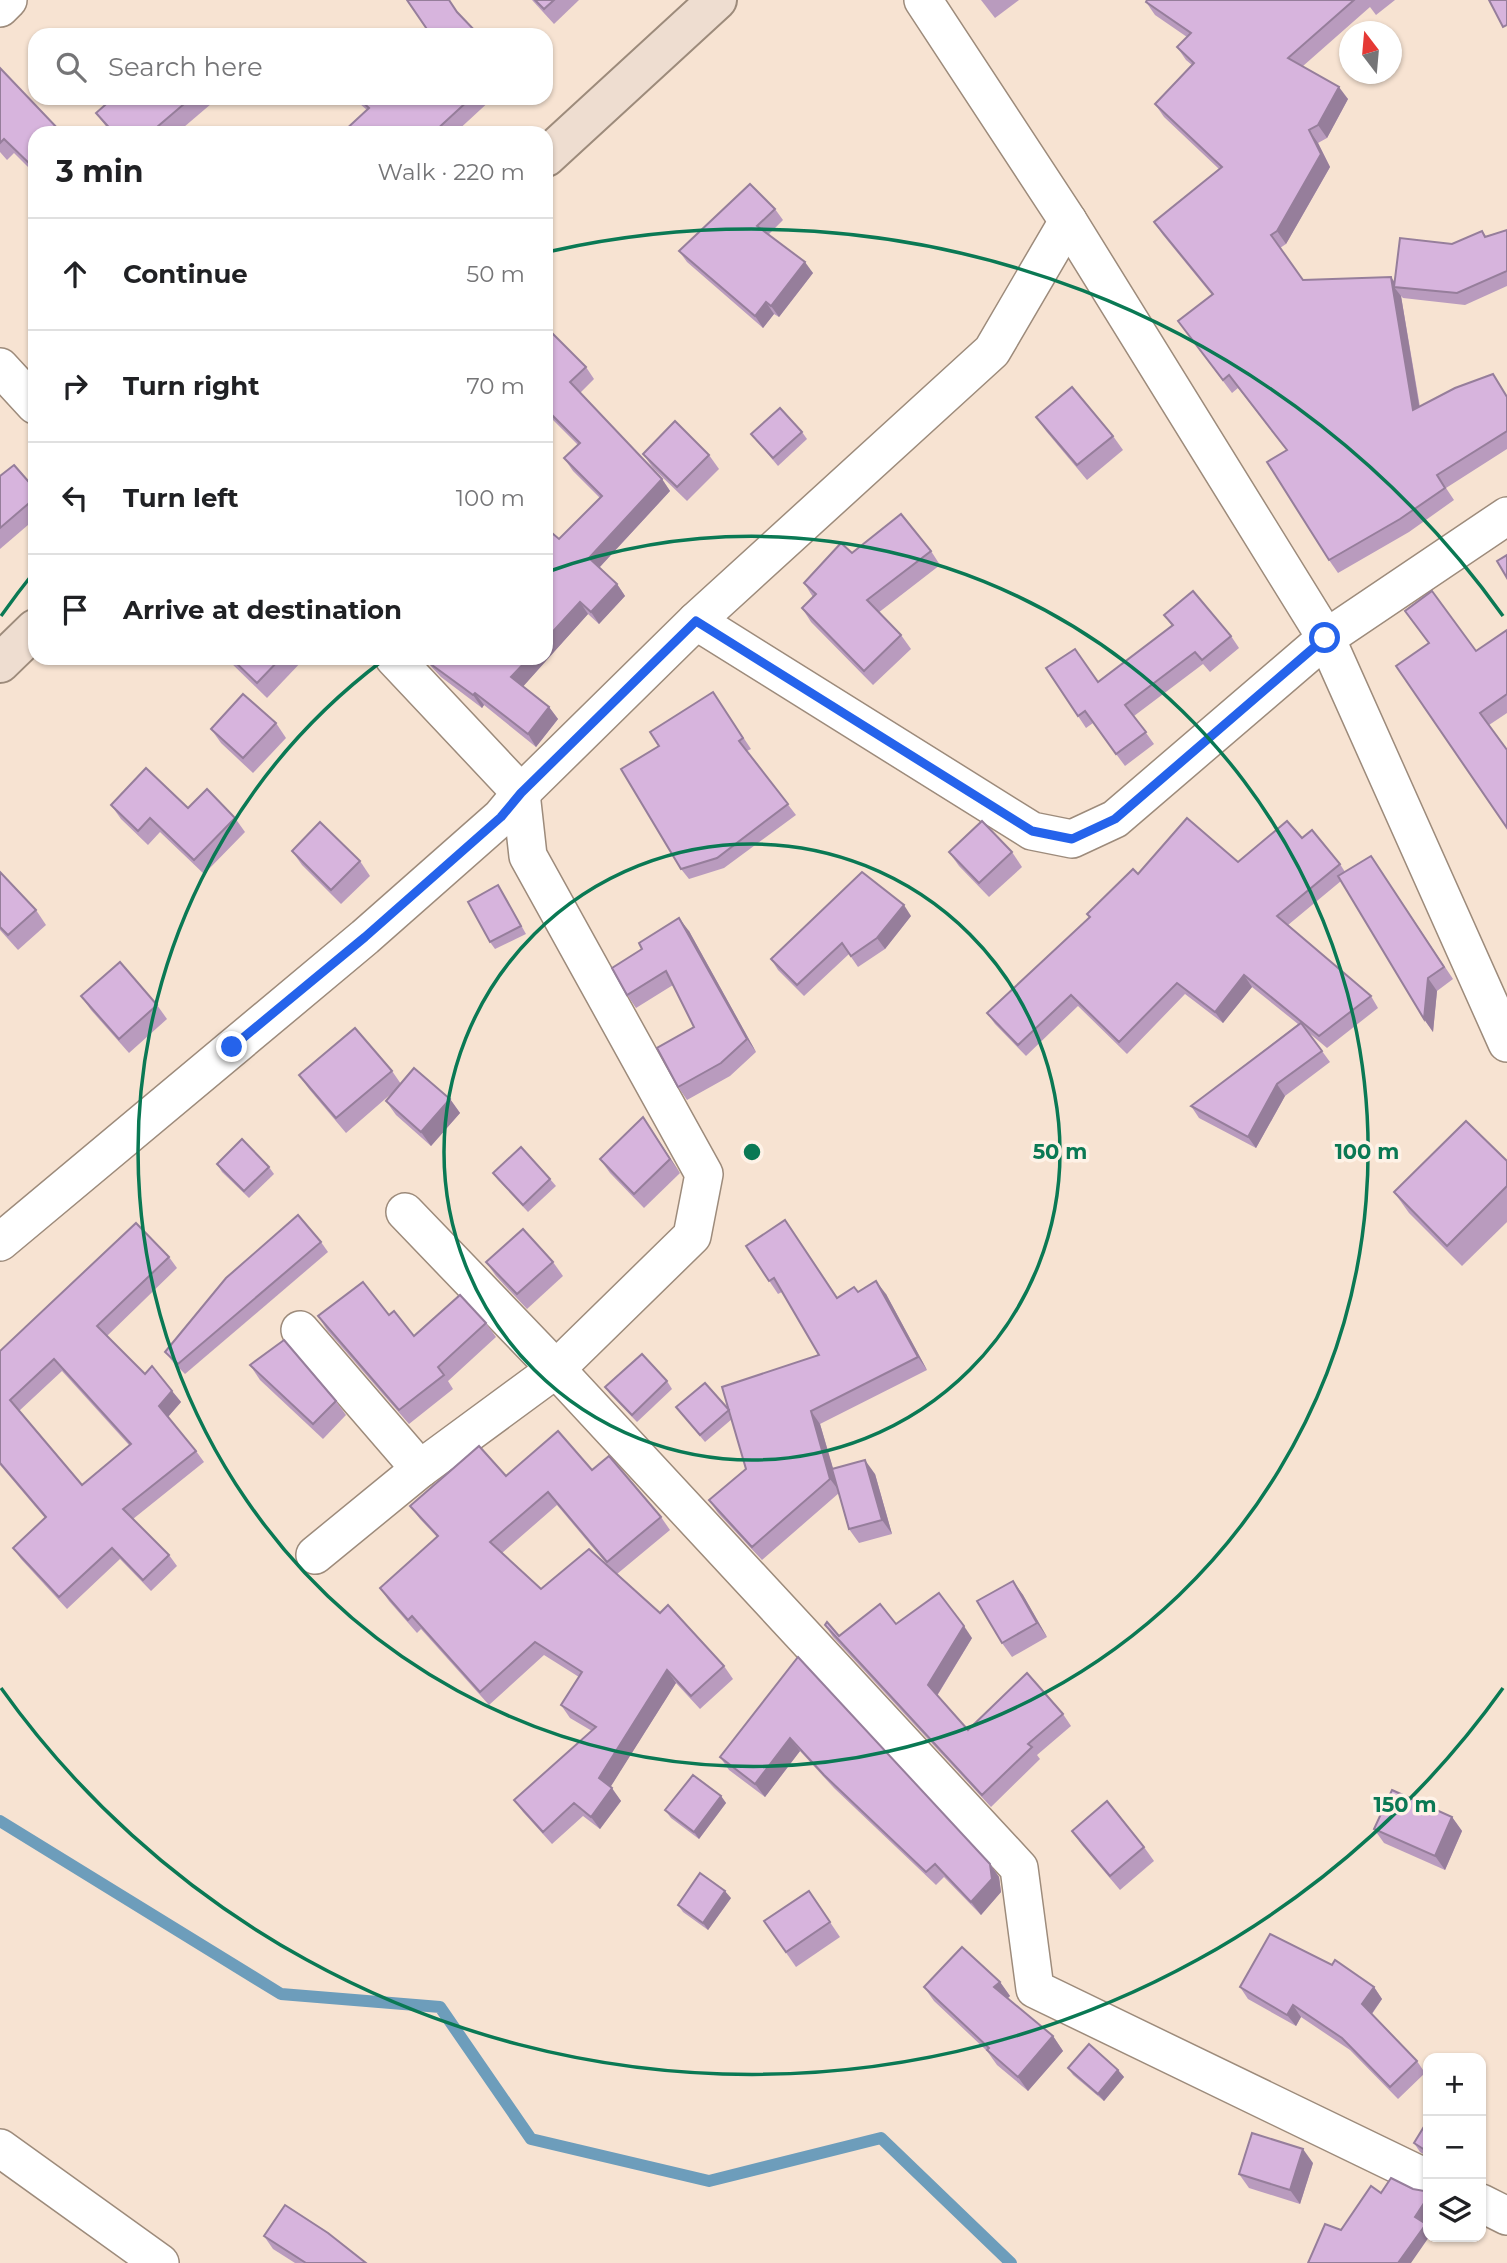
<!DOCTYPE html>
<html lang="en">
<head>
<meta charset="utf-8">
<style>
	:root { --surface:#fff; --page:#f2f2f2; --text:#202124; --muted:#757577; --line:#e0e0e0 }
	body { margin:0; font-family:Montserrat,sans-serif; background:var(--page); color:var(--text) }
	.controls { position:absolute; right:21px; bottom:21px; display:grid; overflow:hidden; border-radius:14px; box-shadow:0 2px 5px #0004 }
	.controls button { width:63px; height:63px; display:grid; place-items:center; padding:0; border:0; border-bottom:2px solid var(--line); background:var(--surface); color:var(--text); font:35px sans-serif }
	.compass { position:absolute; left:1339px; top:21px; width:63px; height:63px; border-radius:50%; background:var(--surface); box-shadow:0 2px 5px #0004; rotate:344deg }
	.stop { position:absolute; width:21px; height:21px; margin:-16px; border:5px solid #2563eb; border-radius:50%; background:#fff }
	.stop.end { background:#2563eb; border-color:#fff; box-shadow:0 2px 7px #0008 }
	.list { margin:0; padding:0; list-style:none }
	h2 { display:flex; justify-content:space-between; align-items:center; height:91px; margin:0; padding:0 28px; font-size:30px }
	h2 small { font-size:23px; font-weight:400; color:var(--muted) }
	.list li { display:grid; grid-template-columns:46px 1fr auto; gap:21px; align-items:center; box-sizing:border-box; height:112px; padding:0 28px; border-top:2px solid var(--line) }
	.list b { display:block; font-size:26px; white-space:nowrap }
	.list em { font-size:23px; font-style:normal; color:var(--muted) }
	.icon { flex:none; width:38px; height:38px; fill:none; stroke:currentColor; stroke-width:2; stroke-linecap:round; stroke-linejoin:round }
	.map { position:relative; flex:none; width:1507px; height:2263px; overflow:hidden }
	.search { position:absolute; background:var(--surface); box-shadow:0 2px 5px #0004; left:28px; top:28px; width:525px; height:77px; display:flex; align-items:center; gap:18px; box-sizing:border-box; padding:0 24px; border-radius:21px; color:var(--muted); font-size:26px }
	.panel { position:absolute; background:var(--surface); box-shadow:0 2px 5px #0004; left:28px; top:126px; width:525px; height:539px; border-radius:21px }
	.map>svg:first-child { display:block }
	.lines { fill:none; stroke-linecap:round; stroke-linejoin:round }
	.stream { stroke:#6d9dbb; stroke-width:12 }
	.street-casing { stroke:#9d8b7b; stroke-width:40 }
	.secondary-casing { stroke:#9d8b7b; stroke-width:42 }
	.street { stroke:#fff; stroke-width:37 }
	.secondary { stroke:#eeddd0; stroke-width:38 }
	.wall { fill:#b99bbe; fill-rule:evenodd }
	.shaded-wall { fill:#967e9b }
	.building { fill:#d7b4dd; stroke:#967e9b; stroke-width:2; fill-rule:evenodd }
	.route { stroke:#2563eb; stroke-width:9 }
	.ring { fill:none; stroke:#0a7954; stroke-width:3.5 }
	.centre { fill:#0a7954; stroke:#fef2e7; stroke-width:3.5 }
	.ring-label { font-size:21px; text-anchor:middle; font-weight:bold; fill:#0a7954; stroke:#fef2e7; stroke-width:7; stroke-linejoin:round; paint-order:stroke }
</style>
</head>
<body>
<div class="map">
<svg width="1507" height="2263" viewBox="0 0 1507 2263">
	<rect width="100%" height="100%" fill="#f7e3d2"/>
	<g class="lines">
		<path class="stream" d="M0 1821 281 1994 440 2007 531 2139 709 2181 881 2138 1011 2263"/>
		<defs>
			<g id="street">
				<path d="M923 0 1068 221 1326 638 1507 1043"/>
				<path d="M0 8 8 0"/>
				<path d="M0 367 35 405"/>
				<path d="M696 621 1032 831 1072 839 1115 819 1326 638 1507 516"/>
				<path d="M405 1212 556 1369 1019 1868 1035 1989 1428 2179"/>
				<path d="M0 1242 365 937 501 817 521 793 696 621 992 351 1068 221"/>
				<path d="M300 1330 420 1469"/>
				<path d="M315 1555 420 1469 556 1369 692 1236 704 1174 528 856 521 793 394 658"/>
				<path d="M0 2148 160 2263"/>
				<path d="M1481 2203 1507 2216"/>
			</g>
			<g id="secondary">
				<path d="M546 157 717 0"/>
				<path d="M0 663 35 629"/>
			</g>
		</defs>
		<use href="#street" class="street-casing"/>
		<use href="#secondary" class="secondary-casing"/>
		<use href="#street" class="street"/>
		<use href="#secondary" class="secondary"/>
	</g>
	<g class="wall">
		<path d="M532 0H579L554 24Z"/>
		<path d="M981 0H1019L995 18Z"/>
		<path d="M1147 0H1395L1376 15 1370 7 1303 66 1348 99 1327 138 1318 143 1330 167 1286 244 1280 248 1303 280 1395 283 1452 244 1482 231 1486 236 1507 230V286L1465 305 1403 298 1401 296 1420 407 1507 395V449L1446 488 1454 500 1409 532 1338 573 1329 560 1287 450 1238 388 1232 393 1178 321 1212 295 1163 235 1154 222 1219 169 1164 117 1155 104 1192 65 1186 60 1177 47 1187 37 1155 15 1146 2Z"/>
		<path d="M0 68 35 133V174L14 153 7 160 0 152Z"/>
		<path d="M113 98H218L177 133H111L96 113Z"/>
		<path d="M353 98H493L455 133H342L367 110Z"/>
		<path d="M775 209 783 220 768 235 813 273 779 317 774 314 763 328 687 262 679 251Z"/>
		<path d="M546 327 586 367 594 379 580 393 662 479 670 491 599 568 617 584 625 596 599 624 588 614 523 686 549 707 558 719 536 747 484 705 482 708 441 677 423 658H546L559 539 600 498 573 471 564 458 578 445 546 413Z"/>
		<path d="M1036 417 1113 436 1123 450 1087 480 1046 431Z"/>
		<path d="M802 432 807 439 778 466 751 434Z"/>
		<path d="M643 454 709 455 719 469 687 501 653 468Z"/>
		<path d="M0 476 35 489V519L0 549Z"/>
		<path d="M931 551 940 565 878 613 901 635 911 649 873 685 811 622 802 608 813 597 804 583 852 553Z"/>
		<path d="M1405 611 1476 651 1507 630V713L1489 725Z"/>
		<path d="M1164 615 1231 636 1239 648 1210 672 1203 664 1134 716 1154 744 1125 766 1093 723 1086 728 1078 716 1098 682 1172 626Z"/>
		<path d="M226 658H305L267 698Z"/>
		<path d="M713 692 751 749 747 751 796 815 724 868 689 879 681 869 659 746Z"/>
		<path d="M276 723 286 738 253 773 221 743 211 729Z"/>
		<path d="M111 805 235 818 245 832 204 874 160 832 148 845 121 819Z"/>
		<path d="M1302 838 1340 864 1345 872 1371 856 1453 979 1437 991 1433 1032 1424 1019 1341 881 1288 925 1371 996 1378 1008 1327 1048 1308 1032 1330 1062 1285 1096 1256 1148 1199 1118 1191 1106 1298 1024 1252 987 1223 1023 1185 994 1127 1054 1078 1006 1026 1056 995 1024 987 1013 1090 917 1087 914 1138 874 1238 862Z"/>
		<path d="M292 851 360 861 370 876 341 904 302 865Z"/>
		<path d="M949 852H1012L1022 867 989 897 959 866Z"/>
		<path d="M0 872 36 910 46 925 18 950 0 930Z"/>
		<path d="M503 893 526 934 495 949 490 942Z"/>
		<path d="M911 916 885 949 858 967 849 954 804 996 778 970 771 959Z"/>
		<path d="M689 931 756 1052 730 1076 687 1100 678 1087 694 1027 673 985 636 1008 627 995Z"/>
		<path d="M81 996 157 1005 167 1019 129 1053 91 1010Z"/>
		<path d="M392 1071 401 1084 450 1099 460 1113 431 1146 396 1115 386 1101 392 1093 346 1133 309 1089 299 1075Z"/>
		<path d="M643 1117 680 1173 644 1208 610 1173 600 1159Z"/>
		<path d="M1507 1161V1222L1462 1266 1409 1213 1394 1192Z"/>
		<path d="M217 1164 269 1167 274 1174 249 1198 222 1172Z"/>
		<path d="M493 1173 550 1179 556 1186 528 1212 498 1180Z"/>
		<path d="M321 1242 328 1252 185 1374 173 1362 165 1352Z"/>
		<path d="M746 1246 837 1297 858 1292 886 1294 927 1370 820 1424 833 1469 875 1474 892 1534 859 1543 849 1529 839 1493 762 1560 718 1513 709 1500 746 1469 732 1419 705 1442 676 1407 705 1383 729 1411 819 1355 782 1292 778 1294Z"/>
		<path d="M169 1257 177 1268 107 1336 145 1374 172 1391 181 1402 168 1417 196 1451 204 1462 133 1519 169 1555 177 1566 151 1591 120 1559 67 1609 21 1559 13 1548 45 1518 0 1465V1351ZM62 1371 129 1445 82 1485 19 1411Z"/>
		<path d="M486 1262H553L563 1276 527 1309 496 1276Z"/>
		<path d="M389 1315 414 1336 486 1323 496 1337 448 1381 453 1389 409 1424 327 1330 318 1316Z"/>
		<path d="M250 1365 336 1401 346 1415 323 1439 260 1380Z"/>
		<path d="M667 1381 672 1389 637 1422 610 1394 605 1387Z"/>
		<path d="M592 1470 661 1517 670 1530 617 1574 660 1613 724 1666 733 1679 700 1709 676 1683 610 1787 621 1801 600 1829 583 1816 552 1844 523 1812 514 1800 592 1731 570 1718 561 1705 579 1677 544 1655 489 1705 421 1629 417 1633 389 1601 380 1588 437 1537 420 1519 410 1506 506 1476ZM557 1505 610 1568 541 1589 502 1553Z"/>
		<path d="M1013 1581 1023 1595 1047 1637 1012 1657 1002 1643Z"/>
		<path d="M896 1624 972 1638 937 1696 968 1730 1063 1714 1071 1726 1037 1755 1040 1759 991 1807 833 1637 825 1625 839 1636Z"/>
		<path d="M798 1657 990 1864 999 1877 1001 1892 981 1915 944 1877 936 1885 834 1788 800 1751 765 1797 729 1770 720 1757Z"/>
		<path d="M721 1796 726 1803 699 1839 671 1818 665 1810Z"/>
		<path d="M1452 1817 1462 1831 1445 1870 1384 1843 1374 1829Z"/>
		<path d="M1072 1831 1144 1847 1154 1861 1120 1890 1082 1845Z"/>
		<path d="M809 1891 840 1937 796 1967 764 1921Z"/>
		<path d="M731 1898 708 1930 683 1912 678 1905Z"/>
		<path d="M1000 1982 1010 1996 1007 1998 1053 2036 1063 2051 1028 2091 997 2065 987 2051 934 2001 924 1987Z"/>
		<path d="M1240 1987H1374L1382 1999 1372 2014 1417 2061 1425 2073 1398 2099 1350 2050 1301 2017 1296 2026 1248 1999Z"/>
		<path d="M1068 2068 1118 2070 1124 2077 1104 2101 1073 2075Z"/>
		<path d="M1428 2121V2157L1420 2152 1414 2143Z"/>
		<path d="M1313 2163 1300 2204 1249 2188 1239 2174Z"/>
		<path d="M264 2236 366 2263H295L273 2249Z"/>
	</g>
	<g class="shaded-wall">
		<path d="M1339 87 1348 99 1327 138 1318 125Z"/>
		<path d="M1309 130 1318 143 1330 167 1286 244 1277 231Z"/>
		<path d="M805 262 813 273 779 317 771 306Z"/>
		<path d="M1391 277 1398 287H1394L1401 296 1422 423 1413 410Z"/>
		<path d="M766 302 774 314 763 328 755 316Z"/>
		<path d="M662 479 670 491 597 570 589 558Z"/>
		<path d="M617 584 625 596 599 624 591 612Z"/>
		<path d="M580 602 588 614 520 690 511 677 529 658H546V639Z"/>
		<path d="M475 693 484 705 482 708 473 695Z"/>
		<path d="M549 707 558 719 536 747 528 734Z"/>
		<path d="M904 905 911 916 885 949 877 938Z"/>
		<path d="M679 918 689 931 756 1052 747 1039Z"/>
		<path d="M1244 975 1252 987 1223 1023 1215 1012Z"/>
		<path d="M1428 978 1437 991 1433 1032 1424 1019Z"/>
		<path d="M1277 1084 1285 1096 1256 1148 1248 1137Z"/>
		<path d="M450 1099 460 1113 431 1146 421 1132Z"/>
		<path d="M643 1117 653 1132 680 1173 670 1159Z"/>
		<path d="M876 1281 886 1294 927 1370 918 1357Z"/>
		<path d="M172 1391 181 1402 167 1418 159 1406Z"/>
		<path d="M811 1411 820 1424 840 1492 830 1479Z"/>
		<path d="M865 1460 875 1474 892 1534 882 1520Z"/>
		<path d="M1013 1581 1023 1595 1047 1637 1037 1623Z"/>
		<path d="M964 1626 972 1638 936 1697 928 1685Z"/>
		<path d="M667 1670 676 1683 608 1791 599 1778Z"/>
		<path d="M790 1738 800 1751 765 1797 755 1784Z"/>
		<path d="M612 1788 621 1801 600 1829 591 1817Z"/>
		<path d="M721 1796 726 1803 699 1839 694 1832Z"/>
		<path d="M1452 1817 1462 1831 1445 1870 1435 1856Z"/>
		<path d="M990 1864 999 1877 1001 1892 981 1915 971 1902Z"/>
		<path d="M725 1891 731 1898 708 1930 703 1923Z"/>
		<path d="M1000 1982 1010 1996 1004 2002 994 1987Z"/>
		<path d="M1374 1987 1382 1999 1370 2016 1362 2004Z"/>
		<path d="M1293 2005 1301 2017 1296 2026 1287 2015Z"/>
		<path d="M1053 2036 1063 2051 1028 2091 1018 2077Z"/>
		<path d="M1118 2070 1124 2077 1104 2101 1098 2094Z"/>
		<path d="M1303 2149 1313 2163 1300 2204 1290 2190Z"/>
		<path d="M1428 2197V2216L1422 2226 1415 2217Z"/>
		<path d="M1426 2224 1428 2228V2237H1429L1411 2263H1398Z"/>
	</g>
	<g class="building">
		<path d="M407 0H449L457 12 479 35H431Z"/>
		<path d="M535 0H554L544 9Z"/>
		<path d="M1147 0H1354L1288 58 1339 87 1318 125 1309 130 1321 154 1277 231 1271 235 1303 280 1391 277 1413 410 1455 388 1493 374 1507 397V431L1437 475 1445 488 1400 519 1329 560 1267 462 1287 450 1229 375 1223 380 1178 321 1213 294 1154 222 1222 167 1155 104 1194 63 1177 47 1191 33 1146 2Z"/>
		<path d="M1489 0H1507V25L1503 27Z"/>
		<path d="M191 30 195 35H186Z"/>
		<path d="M211 30 216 35H206Z"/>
		<path d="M0 68 62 133H35V169L4 139 0 143Z"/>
		<path d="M113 98H191L150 133H114L96 113Z"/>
		<path d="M358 98H471L433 133H342L369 108Z"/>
		<path d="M750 184 775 209 757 226 805 262 771 306 766 302 755 316 679 251Z"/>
		<path d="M1507 230V271L1457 293 1394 287 1400 238 1452 244 1482 231 1485 237Z"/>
		<path d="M546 327 586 367 570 382 662 479 589 558 617 584 591 612 580 602 546 639V528L559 539 602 496 564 458 580 443 546 409Z"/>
		<path d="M1072 387 1113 436 1077 465 1036 417Z"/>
		<path d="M780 408 802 432 773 458 751 434Z"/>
		<path d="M675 421 709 455 677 487 643 454Z"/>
		<path d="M14 465 35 489V498L0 528V476Z"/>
		<path d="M901 514 931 551 867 600 901 635 864 671 802 608 816 594 804 583 841 543 852 553Z"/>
		<path d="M1507 555V578L1497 561Z"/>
		<path d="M1193 591 1231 636 1202 660 1195 652 1125 705 1146 732 1116 754 1085 711 1078 716 1046 668 1075 649 1098 682 1173 625 1164 615Z"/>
		<path d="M1432 591 1476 651 1507 630V694L1480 713 1507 750V828L1396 666 1429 643 1405 611Z"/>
		<path d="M231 658H281L257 683Z"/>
		<path d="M426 658H529L511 677 549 707 528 734 475 693 473 695 432 665Z"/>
		<path d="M713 692 743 738 739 741 788 804 717 858 681 869 621 769 659 746 650 732Z"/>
		<path d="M243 694 276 723 243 758 211 729Z"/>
		<path d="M146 768 188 808 207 789 235 818 194 860 150 818 138 831 111 805Z"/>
		<path d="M1187 818 1238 862 1287 821 1302 838 1312 830 1340 864 1277 916 1371 996 1319 1036 1244 975 1215 1012 1177 983 1119 1042 1071 995 1018 1045 987 1013 1090 917 1087 914 1133 869 1138 874Z"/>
		<path d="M982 821 1012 852 979 883 949 852Z"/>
		<path d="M320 822 360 861 331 890 292 851Z"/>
		<path d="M1371 856 1444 967 1428 978 1424 1019 1338 876Z"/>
		<path d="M0 872 36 910 8 935 0 927Z"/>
		<path d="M862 872 904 905 877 938 851 956 842 943 797 985 771 959Z"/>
		<path d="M498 885 521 926 490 942 468 902Z"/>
		<path d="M679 918 747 1039 721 1063 678 1087 657 1048 694 1027 666 971 627 995 612 968 642 949 639 943Z"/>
		<path d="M120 962 157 1005 119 1039 81 996Z"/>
		<path d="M1301 1023 1322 1051 1277 1084 1248 1137 1191 1106Z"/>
		<path d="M355 1028 392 1071 336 1118 299 1075Z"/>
		<path d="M414 1068 450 1099 421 1132 386 1101Z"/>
		<path d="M643 1117 670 1159 634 1194 600 1159Z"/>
		<path d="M1466 1121 1507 1161V1186L1447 1246 1394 1192Z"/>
		<path d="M242 1139 269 1167 244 1191 217 1164Z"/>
		<path d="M521 1147 550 1179 523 1205 493 1173Z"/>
		<path d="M298 1215 321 1242 178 1364 165 1352 226 1278Z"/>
		<path d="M785 1220 837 1298 854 1287 858 1292 876 1281 918 1357 811 1411 830 1479 752 1547 709 1500 746 1469 722 1387 819 1355 774 1278 769 1281 746 1246Z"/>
		<path d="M136 1223 169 1257 97 1326 145 1374 152 1366 172 1391 159 1406 196 1451 123 1509 169 1555 143 1580 112 1548 59 1597 13 1548 46 1517 0 1463V1351ZM54 1359 131 1444 82 1485 10 1400Z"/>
		<path d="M523 1229 553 1262 517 1294 486 1262Z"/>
		<path d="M363 1282 389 1315 394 1311 414 1336 460 1295 486 1323 438 1367 444 1375 399 1410 318 1316Z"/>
		<path d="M284 1340 336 1401 313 1424 250 1365Z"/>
		<path d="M642 1354 667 1381 632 1415 605 1387Z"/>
		<path d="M705 1383 729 1410 700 1435 676 1407Z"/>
		<path d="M558 1431 592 1470 609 1456 661 1517 607 1562 548 1492 490 1542 541 1589 589 1549 660 1613 668 1605 724 1666 691 1696 667 1670 599 1778 612 1788 591 1817 574 1803 543 1832 514 1800 596 1727 561 1705 582 1672 535 1642 480 1692 412 1616 408 1620 380 1588 438 1536 410 1506 479 1446 506 1476Z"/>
		<path d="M865 1460 882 1520 849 1529 832 1469Z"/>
		<path d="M1013 1581 1037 1623 1002 1643 977 1601Z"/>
		<path d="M939 1593 964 1626 928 1685 968 1730 1027 1673 1063 1714 1028 1744 1032 1747 982 1795 825 1625 827 1622 839 1636 880 1604 896 1624Z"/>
		<path d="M798 1657 990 1864 992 1879 971 1902 935 1864 926 1872 824 1775 790 1738 755 1784 720 1757Z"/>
		<path d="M693 1775 721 1796 694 1832 665 1810Z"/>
		<path d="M1392 1790 1452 1817 1435 1856 1374 1829Z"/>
		<path d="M1107 1801 1144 1847 1110 1876 1072 1831Z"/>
		<path d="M700 1873 725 1891 703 1923 678 1905Z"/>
		<path d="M809 1891 830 1922 786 1952 764 1921Z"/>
		<path d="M1270 1934 1332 1965 1335 1960 1374 1987 1362 2004 1417 2061 1390 2087 1342 2038 1293 2005 1287 2015 1240 1987Z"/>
		<path d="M962 1947 1000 1982 994 1987 1053 2036 1018 2077 987 2050 989 2048 924 1987Z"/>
		<path d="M1089 2044 1118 2070 1098 2094 1068 2068Z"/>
		<path d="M1428 2120V2152L1414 2143Z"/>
		<path d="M1252 2133 1303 2149 1290 2190 1239 2174Z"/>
		<path d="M1391 2178 1413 2189 1424 2191 1428 2189V2197L1415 2217 1426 2224 1398 2263H1308L1325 2224 1341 2230 1371 2186 1381 2193Z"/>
		<path d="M285 2205 328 2233 366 2263H306L264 2236Z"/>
	</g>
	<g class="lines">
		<path class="route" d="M232 1047 365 937 501 817 521 793 696 621 1032 831 1072 839 1115 819 1325 638"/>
	</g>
	<g class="ring">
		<circle cx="752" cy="1152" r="308"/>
		<path d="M547 572A615 615 0 1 1 382 661"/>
		<path d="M1503 1688A923 923 0 0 1 1 1688M1 616A923 923 0 0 1 35 571M552 251A923 923 0 0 1 1503 616"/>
	</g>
	<circle cx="752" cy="1152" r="10" class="centre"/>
	<g class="ring-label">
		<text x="1060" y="1159">50 m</text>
		<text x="1367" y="1159">100 m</text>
		<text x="1405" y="1812">150 m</text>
	</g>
</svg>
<div class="controls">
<button>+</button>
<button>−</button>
<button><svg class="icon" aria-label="layers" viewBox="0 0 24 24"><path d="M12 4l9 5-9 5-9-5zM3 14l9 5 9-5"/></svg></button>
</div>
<svg class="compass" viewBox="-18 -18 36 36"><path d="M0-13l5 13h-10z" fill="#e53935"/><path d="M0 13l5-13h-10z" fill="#757577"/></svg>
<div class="stop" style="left:1325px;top:638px"></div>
<div class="stop end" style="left:232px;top:1047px"></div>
<div class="search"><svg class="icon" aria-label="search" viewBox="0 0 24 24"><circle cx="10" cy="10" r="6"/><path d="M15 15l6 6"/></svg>Search here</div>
<section class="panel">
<h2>3 min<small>Walk · 220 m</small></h2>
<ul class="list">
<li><svg class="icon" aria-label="ahead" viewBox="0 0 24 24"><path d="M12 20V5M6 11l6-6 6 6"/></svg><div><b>Continue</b></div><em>50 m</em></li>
<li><svg class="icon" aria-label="right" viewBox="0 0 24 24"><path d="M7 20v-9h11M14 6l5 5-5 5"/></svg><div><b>Turn right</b></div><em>70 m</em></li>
<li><svg class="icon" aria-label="left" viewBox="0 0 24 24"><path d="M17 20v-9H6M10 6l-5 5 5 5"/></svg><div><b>Turn left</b></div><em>100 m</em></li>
<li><svg class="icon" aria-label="arrive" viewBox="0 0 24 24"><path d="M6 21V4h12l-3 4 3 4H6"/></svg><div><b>Arrive at destination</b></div></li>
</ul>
</section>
</div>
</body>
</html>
